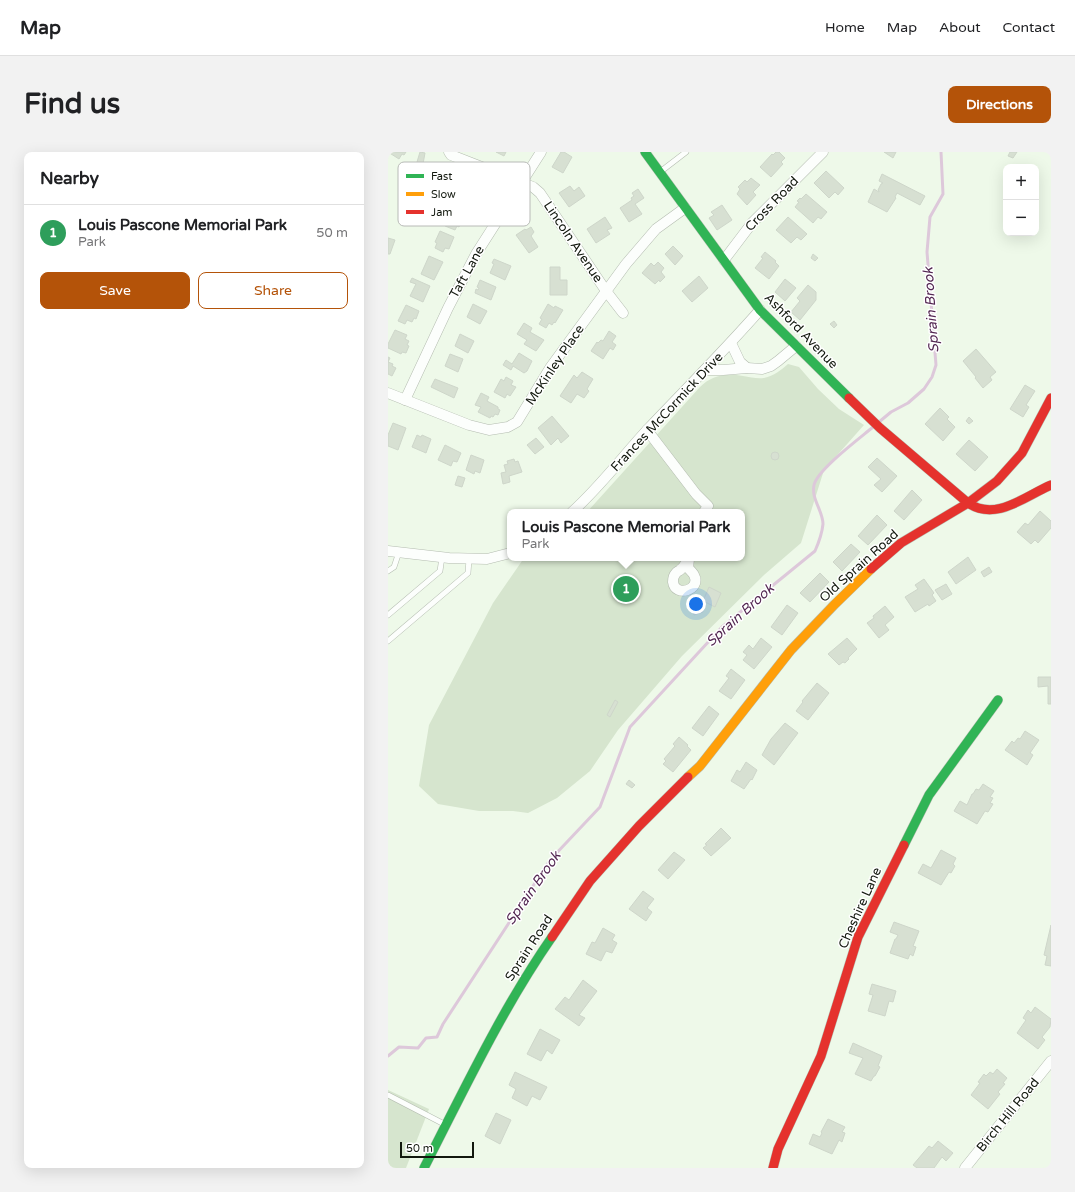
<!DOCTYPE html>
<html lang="en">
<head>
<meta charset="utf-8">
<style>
	:root { --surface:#fff; --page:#f2f2f2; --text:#202124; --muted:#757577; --line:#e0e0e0; --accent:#b45309 }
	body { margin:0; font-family:"Varela Round",sans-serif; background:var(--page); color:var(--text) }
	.controls { position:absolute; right:12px; top:12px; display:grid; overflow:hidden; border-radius:8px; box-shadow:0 4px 16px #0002 }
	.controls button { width:36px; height:36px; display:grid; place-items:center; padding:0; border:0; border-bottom:1px solid var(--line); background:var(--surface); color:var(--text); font:20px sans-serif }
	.scale { position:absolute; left:12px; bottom:10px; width:74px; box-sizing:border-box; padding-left:4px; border:2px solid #12180e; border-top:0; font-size:11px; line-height:14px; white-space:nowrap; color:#12180e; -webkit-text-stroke:3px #fff; paint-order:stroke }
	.you { position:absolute; left:308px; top:452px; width:14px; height:14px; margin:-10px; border:3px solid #fff; border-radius:50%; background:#1a73e8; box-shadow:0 0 0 6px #1a73e833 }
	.badge { display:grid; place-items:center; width:26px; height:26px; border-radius:50%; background:var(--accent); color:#fff; font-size:13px; font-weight:700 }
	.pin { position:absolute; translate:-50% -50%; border:2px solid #fff; box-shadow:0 1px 4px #0006 }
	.popup { position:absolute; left:119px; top:357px; width:238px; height:52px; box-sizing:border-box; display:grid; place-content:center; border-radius:8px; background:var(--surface); filter:drop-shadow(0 1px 3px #0005); font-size:13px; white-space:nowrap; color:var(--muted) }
	.popup b { font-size:15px; color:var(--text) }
	.popup::after { content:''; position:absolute; left:50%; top:100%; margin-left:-8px; border:8px solid transparent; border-top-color:var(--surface) }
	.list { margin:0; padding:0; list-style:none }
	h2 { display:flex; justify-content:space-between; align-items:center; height:52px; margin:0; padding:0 16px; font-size:17px }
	h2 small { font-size:13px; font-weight:400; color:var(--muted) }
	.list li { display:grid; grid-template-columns:26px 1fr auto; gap:12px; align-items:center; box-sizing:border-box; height:56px; padding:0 16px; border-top:1px solid var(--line) }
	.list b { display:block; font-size:15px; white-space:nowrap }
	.list p { margin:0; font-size:13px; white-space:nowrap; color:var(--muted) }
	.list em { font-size:13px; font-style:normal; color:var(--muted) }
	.actions { display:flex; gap:8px; padding:12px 16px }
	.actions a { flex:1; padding:9px 0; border:1px solid var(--accent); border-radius:8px; text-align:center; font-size:14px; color:var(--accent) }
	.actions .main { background:var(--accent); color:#fff }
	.map { position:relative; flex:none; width:663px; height:1016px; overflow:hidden; border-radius:8px }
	header { display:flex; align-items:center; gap:24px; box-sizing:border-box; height:56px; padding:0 20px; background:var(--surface); border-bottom:1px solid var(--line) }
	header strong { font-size:19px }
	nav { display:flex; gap:22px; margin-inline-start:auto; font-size:14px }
	.intro { display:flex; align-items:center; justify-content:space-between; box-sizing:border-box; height:96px; padding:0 24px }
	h1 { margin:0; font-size:28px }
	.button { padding:10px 18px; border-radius:8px; background:var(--accent); color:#fff; font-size:14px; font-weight:700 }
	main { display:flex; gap:24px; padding:0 24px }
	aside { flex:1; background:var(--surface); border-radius:8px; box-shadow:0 4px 16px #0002 }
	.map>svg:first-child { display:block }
	.green { fill:#d6e5ce }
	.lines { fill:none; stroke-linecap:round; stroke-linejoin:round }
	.stream { stroke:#ddc8da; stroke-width:3 }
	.building { fill:#d7e0d2; stroke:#ced6ca }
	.lane-casing { stroke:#b4bcb0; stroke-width:6 }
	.street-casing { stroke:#b4bcb0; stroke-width:11 }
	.fast-casing { stroke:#b4bcb0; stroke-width:10 }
	.slow-casing { stroke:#b4bcb0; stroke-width:10 }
	.jam-casing { stroke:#b4bcb0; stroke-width:10 }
	.path { stroke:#dee1dc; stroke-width:2; stroke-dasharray:2 3; stroke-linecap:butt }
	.lane { stroke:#fcfefc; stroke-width:5 }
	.street { stroke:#fcfefc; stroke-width:10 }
	.fast { stroke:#30b455; stroke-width:9 }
	.slow { stroke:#ff9f0a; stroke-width:9 }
	.jam { stroke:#e5322d; stroke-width:9 }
	.labels { text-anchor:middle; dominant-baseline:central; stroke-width:3; stroke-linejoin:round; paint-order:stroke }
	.street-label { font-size:13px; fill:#12180e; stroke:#fff }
	.water-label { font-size:14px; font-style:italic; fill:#532752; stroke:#fff }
	.key { fill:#fff; stroke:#b8bab7; stroke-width:1 }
	.key-label { font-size:11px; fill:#12180e }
</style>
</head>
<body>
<header>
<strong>Map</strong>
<nav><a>Home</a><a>Map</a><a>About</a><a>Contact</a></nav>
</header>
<div class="intro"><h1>Find us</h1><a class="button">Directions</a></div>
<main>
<aside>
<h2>Nearby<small></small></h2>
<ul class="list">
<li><span class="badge" style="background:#2e9e5b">1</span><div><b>Louis Pascone Memorial Park</b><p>Park</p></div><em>50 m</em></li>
</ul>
<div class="actions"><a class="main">Save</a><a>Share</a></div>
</aside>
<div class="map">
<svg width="663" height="1016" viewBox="0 0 663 1016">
	<rect width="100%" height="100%" fill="#eef9e9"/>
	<g class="green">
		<path d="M400 212 411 215 430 237 451 257 476 273 436 318 413 391 376 423 294 504 230 578 202 619 169 646 140 661 125 659H91L50 652 31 634 41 573 105 451 136 406H354V360H199L312 235C324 223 339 221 355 224 362 225 369 227 376 226 386 224 393 218 400 212Z"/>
		<path d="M0 938 41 957 18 1016H0Z"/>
	</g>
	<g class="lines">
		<g class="stream">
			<path d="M491 270 503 260 520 251 536 237 544 225 548 213 539 100 542 65 555 42 553 0"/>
			<path d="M0 904 11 895 30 896 38 886 49 885 55 872 162 708 212 655 242 575 334 475 427 399C431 390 434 382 435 372 435 359 423 347 426 333 429 318 472 286 485 275"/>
		</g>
	</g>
	<g class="building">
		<path d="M0 0H18L16 3 14 2 11 7Z"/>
		<path d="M32 0 37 1 35 12 29 10Z"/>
		<path d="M108 0H118L116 4Z"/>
		<path d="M173 0H176L184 5 175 21 164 15Z"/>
		<path d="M388 0H391L397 6 393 10 395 12 383 25 372 15 384 2 385 3Z"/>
		<path d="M496 0H508L505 6Z"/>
		<path d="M622 0H629L625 6 620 4Z"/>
		<path d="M438 19 456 36 450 43 447 40 441 46 426 31Z"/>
		<path d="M494 22 537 44 532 53 509 41 507 45 508 46 499 60 480 50 486 37 491 40V39L490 38 493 32 495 31 491 29Z"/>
		<path d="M363 26 372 33 365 40 368 43 359 53 349 42 352 37 350 35 357 28 359 30Z"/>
		<path d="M76 32 91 39 88 46 86 45 84 50 81 49 79 53 69 48Z"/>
		<path d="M182 34 186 39 191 35 197 44 181 55 171 41Z"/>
		<path d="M250 37 256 46 247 52 254 62 241 70 232 56 244 48 243 46 246 44 244 41Z"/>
		<path d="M418 42 439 60 433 67 430 65 425 71 407 55 411 50 409 49 412 46 413 47Z"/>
		<path d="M334 53 344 68 329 78 321 66 326 63 323 60Z"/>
		<path d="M66 55 78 61 71 75 69 74 67 78 57 74Z"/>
		<path d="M217 65 224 76 219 78 222 82 208 91 199 77Z"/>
		<path d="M400 65 419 82 413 88 409 85 403 91 388 78Z"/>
		<path d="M143 75 146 80 143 84 150 95 141 101 128 83 137 77 138 78Z"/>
		<path d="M52 79 66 85 61 97 57 96 55 100 47 96 49 91 47 90Z"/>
		<path d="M0 86 7 88 2 102H0Z"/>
		<path d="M285 94 295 104 287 113 277 102Z"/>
		<path d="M377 100 388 109 387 110 391 114 381 127 367 116 375 106 373 105Z"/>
		<path d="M425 102 430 106 427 109 423 106Z"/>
		<path d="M41 104 55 110 46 128 33 122Z"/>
		<path d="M106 107 123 114 117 128 102 121 106 112 104 111Z"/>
		<path d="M270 110 276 116 273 120 277 125 272 130 271 128 267 132 254 121 263 111 266 114Z"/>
		<path d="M162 115H172V128H179V143H162Z"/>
		<path d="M311 124 320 136 304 150 294 139Z"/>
		<path d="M24 126 42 134 35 150 22 144 28 132 22 130Z"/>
		<path d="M397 127 408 136 397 149 387 140Z"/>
		<path d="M92 128 108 135 103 148 87 141 88 137 90 138 91 136 89 135Z"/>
		<path d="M420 133 428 140V148L412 168 403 160 412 149 409 146Z"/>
		<path d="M85 152 99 159 92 172 79 165Z"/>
		<path d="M160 152 166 156 167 154 175 158 167 171 166 170 164 173 161 171 158 176 151 172 154 167 152 166Z"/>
		<path d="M18 153 31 159 28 167 26 166 24 170 19 168 17 172 10 169Z"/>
		<path d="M446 169 449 173 446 176 442 172Z"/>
		<path d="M136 171 144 176 142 180 156 188 148 199 136 192 139 188 129 182Z"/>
		<path d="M7 178 19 183 17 187 21 189 19 193 21 194 18 201 14 200 13 202 0 196V192Z"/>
		<path d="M221 179 228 184 224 190 228 193 225 198 222 196 215 207 203 199 209 190 210 191 213 188 215 189Z"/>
		<path d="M72 182 86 189 80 201 67 194Z"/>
		<path d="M588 197 608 220 602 225 604 228 595 236 587 226 588 225 575 209Z"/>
		<path d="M131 201 144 209 139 219 136 221 125 214 123 218 115 213 118 208 124 212Z"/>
		<path d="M62 202 75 207 70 220 57 214Z"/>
		<path d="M0 205 2 206 0 210 5 212 4 214 8 216 4 224 0 222Z"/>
		<path d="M194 220 205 227 199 237 201 239 196 246 189 242 183 251 172 244 186 223 189 226Z"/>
		<path d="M118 225 125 229 123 233 128 235 122 244 119 242 117 246 106 240 113 227 116 229Z"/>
		<path d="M47 227 70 236 66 246 43 235Z"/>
		<path d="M637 233 647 239 638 253 641 255 635 265 622 257Z"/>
		<path d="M93 241 101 245 99 249 110 255V257L112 258 110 263 107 262 105 265 103 264 102 266 90 260 93 255 87 253Z"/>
		<path d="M552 256 561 265 559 267 567 275 555 289 537 272Z"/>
		<path d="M164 264 181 284 173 291 170 286 163 293 150 276Z"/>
		<path d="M581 265 585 269 581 272 578 269Z"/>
		<path d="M5 271 18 276 10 298 0 294V283Z"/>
		<path d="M29 283 33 285 34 283 43 287 38 301 24 295Z"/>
		<path d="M148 286 156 295 147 302 139 293Z"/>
		<path d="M581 288 600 305 587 319 568 302Z"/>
		<path d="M57 293 73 301 69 310 65 309 63 314 50 308Z"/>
		<circle cx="387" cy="304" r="4"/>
		<path d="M83 303 96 308 92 321 87 319 86 322 78 318Z"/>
		<path d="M489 306 509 324 494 340 486 333 493 327 480 315Z"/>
		<path d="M126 307 127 310 130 309 134 320 121 324 122 330 115 332 113 321 118 320 116 313 120 312 119 309Z"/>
		<path d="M70 324 77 326 74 335 67 333Z"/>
		<path d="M524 338 534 348 516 368 506 359Z"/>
		<path d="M652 359 663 369V376L650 391 647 388 643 392 629 380 637 371 640 373Z"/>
		<path d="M489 363 499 373 480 393 470 384Z"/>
		<path d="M463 392 472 400 454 419 445 410Z"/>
		<path d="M580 405 588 418 568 432 560 420Z"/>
		<path d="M601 415 604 420 596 425 593 420Z"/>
		<path d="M432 421 441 430 422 450 412 441Z"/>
		<path d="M536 427 546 441 544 443 548 449 541 454 540 452 527 460 517 445 530 437 527 433Z"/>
		<path d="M558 432 564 442 554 448 547 438Z"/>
		<path d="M321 435 333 441 327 455 315 449Z"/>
		<path d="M313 453 315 460 306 463 304 456Z"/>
		<path d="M399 453 410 461 394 483 383 475Z"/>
		<path d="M497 454 506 465 497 473 501 478 491 486 479 471 486 466 485 464Z"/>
		<path d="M373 486 384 495 366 517 355 508 359 503 355 500 361 493 365 497Z"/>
		<path d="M459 486 469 497 460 506 461 507 457 511 455 510 451 513 440 502Z"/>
		<path d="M343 517 357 528 343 547 331 539 341 526 338 524Z"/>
		<path d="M650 525H663V552H660V534L650 535Z"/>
		<path d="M429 531 441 541 420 568 408 559 415 550 414 549Z"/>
		<path d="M227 548 230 550 222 565 219 563Z"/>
		<path d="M321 554 331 562 315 584 304 576Z"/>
		<path d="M397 571 410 581 386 613 374 603 383 587Z"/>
		<path d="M637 579 651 588 642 601 645 603 639 613 617 598 624 589 626 591 630 586 632 587Z"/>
		<path d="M291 585 300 593 299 594 303 598 285 620 275 612 278 609 276 607 287 594 285 592Z"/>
		<path d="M358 610 369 618 364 628 363 627 356 637 343 629 349 618 352 620Z"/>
		<path d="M241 628 247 633 244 636 238 632Z"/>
		<path d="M595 632 606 639 602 645 605 646 602 651 605 652 600 660 597 659 589 672 566 659 572 649 579 653 584 642H585L588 637 591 638Z"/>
		<path d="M333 676 343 686 323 704 315 696 319 693 317 692Z"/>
		<path d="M553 698 568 706 565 712 567 714 563 721 561 720 553 733 530 721 535 712 543 716Z"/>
		<path d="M286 700 297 708 280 727 270 718Z"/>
		<path d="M255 739 266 747 259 756 264 760 258 769 241 757Z"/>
		<path d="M506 770 531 779 525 794 528 795 525 804 522 802 520 807 502 801 507 787H508L510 783 502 780Z"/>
		<path d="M663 773V814L657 813 659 804 656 803Z"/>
		<path d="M215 776 227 783 224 788 229 791 224 801 218 799 213 809 198 802 204 790 207 791Z"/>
		<path d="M195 828 209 839 191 863 197 866 191 874 167 857 177 845 181 848Z"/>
		<path d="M484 832 508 839 505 850 501 849 497 864 480 859 485 843 481 842Z"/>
		<path d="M647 855 663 867 662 875 654 885 657 888 650 897 629 881 638 868 635 866 640 858 643 861Z"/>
		<path d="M152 877 172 888 164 902 159 898 153 909 139 902Z"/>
		<path d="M465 891 494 904 490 914 492 915 487 924H486L483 929 467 922 475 906 461 901Z"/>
		<path d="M609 917 619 926 615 931 617 932 610 940 612 942 600 957 583 943 592 931 590 930 596 922 598 924 602 920 605 922Z"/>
		<path d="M127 920 159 935 152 948 144 944 139 954 124 946 128 937 121 933Z"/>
		<path d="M108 961 123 968 112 992 97 984Z"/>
		<path d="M440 967 457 975 454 980 457 981 454 990 451 988 444 1002 421 992 425 982 432 985 434 981 433 980Z"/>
		<path d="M550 989 565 1001 558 1009 554 1005 546 1016H529L525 1013 541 994 544 996Z"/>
	</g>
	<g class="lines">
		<defs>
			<g id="lane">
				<path d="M272 20 298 0"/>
				<path d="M0 419 6 415 11 400"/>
				<path d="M0 463 52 419 54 405"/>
				<path d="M0 489 80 421 81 407"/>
				<path d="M0 943 58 973"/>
			</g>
			<g id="street">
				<path d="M61 0 63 3 145 35 152 41 218 139 235 161"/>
				<path d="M336 108 364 71 435 0"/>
				<path d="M343 191 352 210 359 216"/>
				<path d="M317 218H335L359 216 374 217 383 214 390 209 408 194"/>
				<path d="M0 241 81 273 101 278 120 275 129 270 162 216 238 112 268 77 297 56"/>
				<path d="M17 248 60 156 88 102 153 0"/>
				<path d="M259 278 308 342 320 354 316 360"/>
				<path d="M184 360C212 335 235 304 261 276 298 237 336 199 372 158"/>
				<path d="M0 399 61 406 99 407 122 401"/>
				<path d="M301 407 300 416C302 418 305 421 306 423 314 438 287 446 285 430 285 427 286 423 288 421 289 419 292 419 293 417 296 415 298 410 301 407Z"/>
				<path d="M577 1016 663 909"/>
			</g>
			<g id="fast">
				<path d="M257 0 372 158 461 246"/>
				<path d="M516 693 541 643 610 548"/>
				<path d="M36 1016C76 938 114 857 164 785"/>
			</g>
			<path id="slow" d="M300 625 312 614 403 498 446 453 483 417"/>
			<g id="jam">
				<path d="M461 246 492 276 580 351C608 370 637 344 663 333"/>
				<path d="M483 417 513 391 580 351 609 329 634 301 663 246"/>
				<path d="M164 785 202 729 251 674 300 625"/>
				<path d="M385 1016 390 997 433 904 470 785 516 693"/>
			</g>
		</defs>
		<use href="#lane" class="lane-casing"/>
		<use href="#street" class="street-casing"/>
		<use href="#fast" class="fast-casing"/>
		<use href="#slow" class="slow-casing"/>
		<use href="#jam" class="jam-casing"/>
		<path class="path" d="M661 1016 663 1014"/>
		<use href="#lane" class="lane"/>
		<use href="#street" class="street"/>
		<use href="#fast" class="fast"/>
		<use href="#slow" class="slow"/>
		<use href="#jam" class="jam"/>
	</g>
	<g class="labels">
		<g class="street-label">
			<text transform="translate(384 52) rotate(-46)">Cross Road</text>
			<text transform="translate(185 90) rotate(56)">Lincoln Avenue</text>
			<text transform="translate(79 120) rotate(-61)">Taft Lane</text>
			<text transform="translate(413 179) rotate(46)">Ashford Avenue</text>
			<text transform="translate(167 213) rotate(-56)">McKinley Place</text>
			<text transform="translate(279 260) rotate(-47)">Frances McCormick Drive</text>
			<text transform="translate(471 414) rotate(-42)">Old Sprain Road</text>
			<text transform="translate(472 756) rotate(-66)">Cheshire Lane</text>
			<text transform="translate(141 796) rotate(-57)">Sprain Road</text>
			<text transform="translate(620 963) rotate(-51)">Birch Hill Road</text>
		</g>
		<g class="water-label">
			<text transform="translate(543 158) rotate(-94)">Sprain Brook</text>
			<text transform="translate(352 463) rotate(-42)">Sprain Brook</text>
			<text transform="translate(145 736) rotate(-55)">Sprain Brook</text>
		</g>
	</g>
	<rect x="10" y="10" width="132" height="64" rx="6" class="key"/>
	<rect x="18" y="22" width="18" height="4" fill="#30b455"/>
	<rect x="18" y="40" width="18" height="4" fill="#ff9f0a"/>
	<rect x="18" y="58" width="18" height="4" fill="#e5322d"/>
	<g class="key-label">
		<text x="43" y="28">Fast</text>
		<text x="43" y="46">Slow</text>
		<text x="43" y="64">Jam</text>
	</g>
</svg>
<div class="controls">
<button>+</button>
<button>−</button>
</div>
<div class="scale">50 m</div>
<div class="you"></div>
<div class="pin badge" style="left:238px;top:437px;background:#2e9e5b">1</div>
<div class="popup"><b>Louis Pascone Memorial Park</b>Park</div>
</div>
</main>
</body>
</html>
